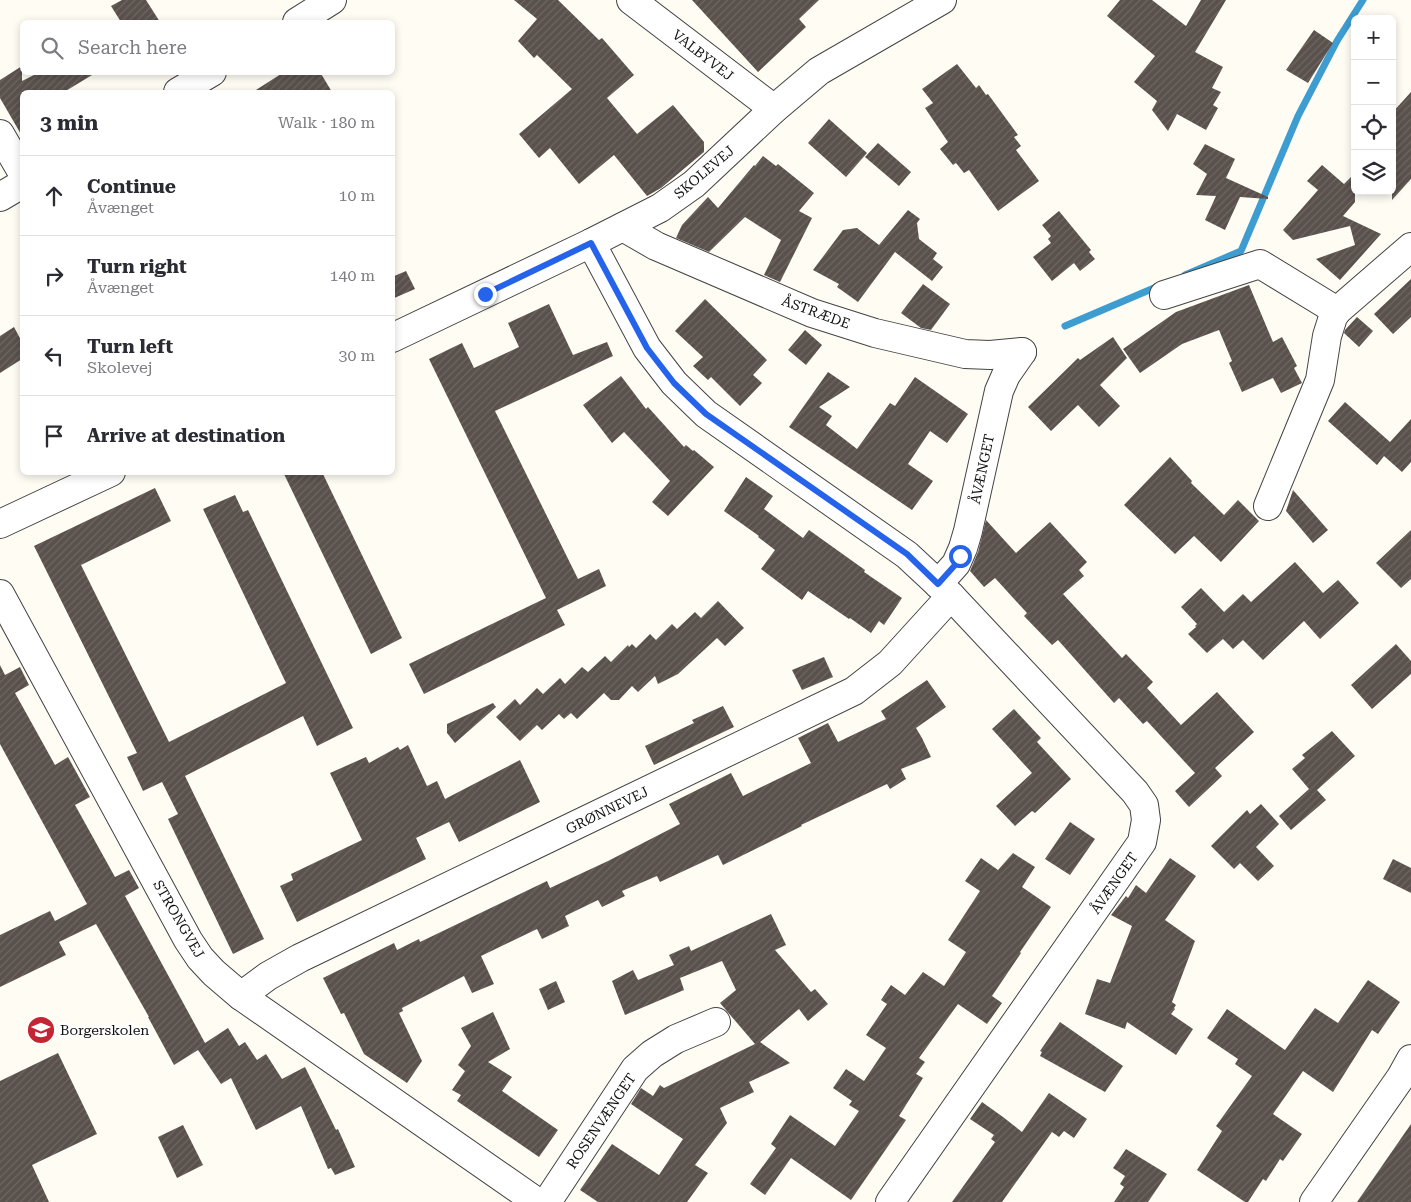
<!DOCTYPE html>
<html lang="en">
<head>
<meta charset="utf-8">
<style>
	:root { --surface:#fff; --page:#f7f7f7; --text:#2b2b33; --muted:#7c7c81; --line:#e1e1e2 }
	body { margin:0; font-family:"Roboto Serif",serif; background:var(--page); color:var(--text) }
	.controls { position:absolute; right:15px; top:15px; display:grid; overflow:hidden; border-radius:8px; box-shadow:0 2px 8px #0003 }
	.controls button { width:45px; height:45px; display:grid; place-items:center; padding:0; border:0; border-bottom:1px solid var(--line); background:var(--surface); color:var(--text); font:25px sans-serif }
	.stop { position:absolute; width:15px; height:15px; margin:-11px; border:4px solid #2563eb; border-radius:50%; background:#fff }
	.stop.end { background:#2563eb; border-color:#fff; box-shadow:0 1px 5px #0008 }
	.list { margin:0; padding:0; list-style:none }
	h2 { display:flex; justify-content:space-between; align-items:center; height:65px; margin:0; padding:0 20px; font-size:21px }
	h2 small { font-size:16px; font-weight:400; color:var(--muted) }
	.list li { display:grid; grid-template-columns:32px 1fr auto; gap:15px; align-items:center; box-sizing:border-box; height:80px; padding:0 20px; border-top:1px solid var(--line) }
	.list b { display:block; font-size:19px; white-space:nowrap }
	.list p { margin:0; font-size:16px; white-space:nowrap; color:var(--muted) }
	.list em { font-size:16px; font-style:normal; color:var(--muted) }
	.icon { flex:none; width:28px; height:28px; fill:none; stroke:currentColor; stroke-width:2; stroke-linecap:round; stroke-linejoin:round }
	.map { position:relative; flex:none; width:1411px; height:1202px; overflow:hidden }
	.search { position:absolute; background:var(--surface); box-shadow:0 2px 8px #0003; left:20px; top:20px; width:375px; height:55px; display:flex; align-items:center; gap:12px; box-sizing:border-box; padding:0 18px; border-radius:8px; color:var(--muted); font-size:19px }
	.panel { position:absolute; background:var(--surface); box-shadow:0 2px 8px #0003; left:20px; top:90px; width:375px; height:385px; border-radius:8px }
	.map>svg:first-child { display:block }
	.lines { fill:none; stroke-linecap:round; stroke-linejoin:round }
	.stream { stroke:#3d9cd0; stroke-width:7 }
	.building { fill:url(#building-hatch) }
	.minor-casing { stroke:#444; stroke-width:30 }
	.minor { stroke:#fff; stroke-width:28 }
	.route { stroke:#2563eb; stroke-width:6 }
	.labels { text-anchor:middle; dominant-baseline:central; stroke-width:5; stroke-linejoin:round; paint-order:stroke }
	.street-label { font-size:14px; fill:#111; stroke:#fff }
	.poi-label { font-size:14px; fill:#111; stroke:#fff; text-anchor:start }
</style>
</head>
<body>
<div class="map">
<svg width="1411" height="1202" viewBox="0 0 1411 1202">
	<defs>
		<pattern id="building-hatch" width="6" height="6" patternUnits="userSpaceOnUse" patternTransform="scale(1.25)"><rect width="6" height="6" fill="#5a514d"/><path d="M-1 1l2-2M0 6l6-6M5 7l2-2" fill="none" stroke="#6d6662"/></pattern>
	</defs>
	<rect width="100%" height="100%" fill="#fffcf4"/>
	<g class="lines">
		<g class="stream">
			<path d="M1185 275 1241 251 1298 116 1337 41 1363 0"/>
			<path d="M1065 326 1161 285"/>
		</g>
	</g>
	<g class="building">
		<path d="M122 0H146L160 22H121L111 6Z"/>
		<path d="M514 0H558L599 40 602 38 634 75 607 98 637 134 673 105 704 142V152L661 188 647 196 614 155 579 184 550 148 539 158 519 134 572 89 537 55 534 58 518 41 537 19Z"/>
		<path d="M692 0H819L799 19 806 27 758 72Z"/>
		<path d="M1120 0H1152L1186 26 1201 0H1226L1195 52 1223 67 1212 88 1221 92 1213 105 1218 108 1206 130 1177 114 1168 131 1152 110 1157 101 1134 82 1155 56 1107 16Z"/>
		<path d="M1314 30 1333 43 1308 83 1286 70Z"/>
		<path d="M957 64 976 88 979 85 986 95 988 94 1018 135 1014 137 1021 146 1016 150 1039 181 998 211 969 170 964 173 956 163 953 165 940 149 948 142 925 108 933 103 922 89Z"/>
		<path d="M22 66V81L40 72H97L64 92H22V136L0 98V80Z"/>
		<path d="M284 72H320L332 92H253Z"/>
		<path d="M1411 92V179L1392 200V113Z"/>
		<path d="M829 119 867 153 846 177 808 143Z"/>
		<path d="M878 143 911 172 899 186 865 157Z"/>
		<path d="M1205 144 1235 159 1226 178 1268 197V199L1240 197 1225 230 1205 220 1216 196 1196 195 1207 174 1193 164Z"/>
		<path d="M763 156 776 166 778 164 814 193 799 211 812 218 780 282 764 275 781 240 745 217 709 252 676 238 682 225 708 197 718 208 754 165 755 166Z"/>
		<path d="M1322 165 1344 184 1355 173V202L1343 216 1381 234 1340 280 1316 259 1355 245 1350 226 1293 240 1283 230 1318 190 1307 181Z"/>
		<path d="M908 210 920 219 917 223 919 239 937 253 933 259 943 267 932 281 895 252 858 302 837 287 839 284 813 270 843 230 857 228 879 245Z"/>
		<path d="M1059 211 1091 250 1089 252 1095 259 1080 271 1074 263 1052 281 1033 257 1051 243 1048 239 1051 236 1042 225Z"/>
		<path d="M406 271 415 289 392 299V277Z"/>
		<path d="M1411 279V317L1393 334 1374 314Z"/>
		<path d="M923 284 950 304 931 330 921 328 901 313Z"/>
		<path d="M1249 285 1273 342 1282 337 1297 366 1294 368 1302 383 1281 393 1273 378 1242 392 1229 363 1232 361 1219 330 1182 344 1140 373 1123 349 1176 312Z"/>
		<path d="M705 299 767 360 753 375 762 383 740 406 711 377 708 380 693 366 703 357 675 331Z"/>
		<path d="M549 304 573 355 607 342 613 356 495 411 578 579 599 569 606 586 557 610 565 625 424 694 409 664 546 598 429 359 462 343 474 368 519 347 508 323Z"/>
		<path d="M1357 317 1373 331 1359 347 1344 333 1345 330Z"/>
		<path d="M14 327 22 342V359L0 373V336Z"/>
		<path d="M805 330 822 345 806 365 788 350Z"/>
		<path d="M1113 337 1127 358 1100 385 1120 406 1099 427 1078 405 1051 431 1028 407 1078 358 1080 360Z"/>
		<path d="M828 372 850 387 819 407 832 416 826 425 857 449 890 403 895 406 915 377 968 414 947 443 930 431 908 464 933 481 912 510 789 427Z"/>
		<path d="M621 376 646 409 648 407 684 447 686 445 693 451 694 450 714 467 668 516 652 502 670 481 624 432 612 443 583 405Z"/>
		<path d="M1345 402 1390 442 1411 419V462L1402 472 1384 456 1377 465 1328 421Z"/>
		<path d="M1170 457 1192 481 1191 483 1224 515 1238 500 1259 521 1221 562 1194 536 1175 554 1124 505Z"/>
		<path d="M283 472H322L402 638 371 654Z"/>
		<path d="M746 477 773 496 764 509 803 538 809 530 865 570 864 572 902 598 884 625 879 621 871 633 850 618 849 619 808 591 802 600 761 569 775 550 758 537 759 536 724 511Z"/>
		<path d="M155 488 171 521 81 565 169 742 286 683 203 509 235 495 243 512 248 510 353 728 317 746 303 716 185 776 264 939 233 954 168 819 178 814 162 782 143 791 127 757 137 753 34 546Z"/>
		<path d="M1293 490 1328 530 1313 543 1286 511Z"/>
		<path d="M986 520 1016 553 1050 522 1087 562 1079 570 1084 576 1063 594 1122 658 1126 654 1153 682 1147 688 1181 725 1217 692 1254 732 1215 768 1222 776 1189 807 1175 791 1195 773 1147 721 1143 724 1119 698 1114 703 1058 640 1052 645 1024 616 1027 613 995 578 984 587 970 571 978 552Z"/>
		<path d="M1411 530V579L1401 588 1376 563Z"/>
		<path d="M1295 562 1323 593 1338 580 1359 603 1320 639 1304 621 1263 660 1243 640 1233 649 1223 639 1207 653 1188 634 1196 627 1195 626 1197 624 1181 607 1201 588 1224 612 1243 594 1251 602Z"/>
		<path d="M718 601 744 628 725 646 717 638 678 674 658 684 655 676 638 692 632 686 619 700H611L604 693 577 719 571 713 564 719 559 714 542 730 537 725 520 741 496 717 515 699 520 705 537 688 543 694 560 678 565 684 582 667 588 672 605 656 611 662 628 645 629 647 632 644 636 648 650 634 656 640 672 624 677 629 695 612 701 618Z"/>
		<path d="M1396 644 1411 661V674L1372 709 1351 685Z"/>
		<path d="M824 657 833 677 802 690 792 670Z"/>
		<path d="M0 665 5 675 20 667 29 685 15 693 55 765 68 757 90 797 75 805 115 877 129 870 139 888 125 896 205 1043 228 1028 239 1046 245 1042 257 1060 266 1054 282 1079 305 1067 336 1130 338 1129 355 1167 335 1175 331 1168 328 1169 301 1106 256 1130 231 1078 221 1084 198 1050 174 1065 148 1017H149L96 924 59 942 66 955 0 987V935L50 911 55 921 87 904 0 744Z"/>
		<path d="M927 680 946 707 916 728 922 738 931 757 901 769 906 779 890 789 887 784 801 825 802 826 723 865 718 855 660 882 657 876 622 891 625 896 602 907 598 900 565 916 569 926 542 939 537 929 481 956 494 984 472 993 464 976 402 1008 403 1011 399 1013 422 1061 407 1083 364 1054 344 1013 341 1014 323 978 394 943 397 950 419 939 420 942 547 881 550 888 608 861 680 824 669 804 731 773 743 796 811 763 798 738 828 723 838 742 886 719 881 711Z"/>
		<path d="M493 703 496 707 455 743 447 733V724Z"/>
		<path d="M723 706 734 727 654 765 645 746 694 723 692 720Z"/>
		<path d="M1014 709 1041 738 1037 742 1071 779 1035 813 1032 811 1015 826 996 806 1032 773 992 729Z"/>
		<path d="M1332 731 1355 756 1317 790 1326 800 1291 830 1279 816 1309 789 1292 769 1305 758 1302 755Z"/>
		<path d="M408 745 427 786 437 781 445 799 520 760 540 802 459 842 449 822 416 838 426 859 297 922 280 886 293 880 291 874 362 840 330 773 366 757 369 763 398 747 400 750Z"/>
		<path d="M1261 804 1279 824 1256 847 1274 866 1258 881 1240 863 1234 869 1211 846 1247 810 1250 814Z"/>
		<path d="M1070 822 1095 839 1070 875 1045 859Z"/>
		<path d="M1013 853 1035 867 1022 887 1051 907 1020 952 1021 953 992 996 1002 1003 987 1024 958 1004 919 1058 925 1062 916 1074 923 1078 899 1116 906 1120 851 1200 791 1158 765 1195 750 1184 776 1148 771 1144 790 1115 835 1146 859 1111 849 1105 852 1101 833 1088 846 1069 864 1081 886 1048 866 1035 887 1004 881 1000 891 985 905 995 923 972 944 986 966 952 948 940 980 891 965 881 981 858 998 870Z"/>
		<path d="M1170 858 1196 876 1165 920 1195 941 1172 1002 1176 1005 1174 1008 1175 1009 1171 1014 1193 1029 1176 1055 1127 1022 1125 1029 1085 1014 1097 979 1110 983 1132 926 1111 915 1126 896 1128 898 1136 885 1146 893Z"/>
		<path d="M1393 859 1411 868V893L1383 879Z"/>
		<path d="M771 914 786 945 775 950 811 992 815 989 828 1004 808 1021 799 1009 759 1043 760 1042 790 1063 749 1082 754 1092 720 1108 727 1123 695 1165 708 1173 687 1202H598L580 1190 612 1144 659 1175 683 1139 631 1104 641 1088 653 1096 660 1085 664 1088 755 1044 720 1003 736 990 722 961 680 978 684 990 625 1015 612 981 633 970 638 980 674 965 669 955 689 946 691 951Z"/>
		<path d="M1368 980 1400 1002 1378 1034 1372 1030 1333 1092 1303 1071 1273 1114 1302 1134 1283 1161 1280 1159 1266 1181 1263 1179 1248 1202H1245L1197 1170 1222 1131 1216 1126 1252 1076 1235 1064 1238 1059 1207 1038 1227 1009 1285 1050 1315 1008 1338 1023Z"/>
		<path d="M556 981 565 1002 548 1010 539 989Z"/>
		<path d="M493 1012 510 1049 488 1062 512 1077 502 1091 558 1130 539 1157 457 1101 461 1095 452 1090 465 1071 458 1065 471 1046 461 1028Z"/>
		<path d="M1060 1022 1123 1066 1105 1092 1040 1056 1042 1052 1040 1051Z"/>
		<path d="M58 1053 97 1134 32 1165 49 1202H0V1081Z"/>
		<path d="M1049 1093 1087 1119 1074 1138 1064 1131 1059 1137 1052 1132 1002 1202H952L995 1142 991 1139 994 1135 970 1119 982 1102 1003 1117 1022 1132Z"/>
		<path d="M1411 1124V1202H1357Z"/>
		<path d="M183 1125 203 1165 177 1178 158 1137Z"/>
		<path d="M1126 1149 1167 1174 1148 1202H1114L1124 1187 1120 1184 1125 1176 1113 1168Z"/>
	</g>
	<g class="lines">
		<defs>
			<g id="minor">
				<path d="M631 0 774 109"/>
				<path d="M297 22 332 0"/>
				<path d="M178 92 212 72"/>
				<path d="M0 134 22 172"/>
				<path d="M0 197 22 184"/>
				<path d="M623 227 656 246 812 313 875 333 965 354 990 355 1022 352"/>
				<path d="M591 243 647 348 674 383 706 414 907 555 951 596 1135 792 1144 805 1146 820 1142 842 890 1202"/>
				<path d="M1164 295 1260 264 1337 311 1411 247"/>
				<path d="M392 338 591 243 660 208 694 184 774 109 819 71 942 0"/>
				<path d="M1268 506 1320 380 1327 336 1333 317 1337 311"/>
				<path d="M0 524 111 472"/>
				<path d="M938 584 956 564 963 548 968 531 999 391 1006 375 1022 352"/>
				<path d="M0 594 188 940 200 958 214 973 241 996 537 1202"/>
				<path d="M241 996 268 976 300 958 854 691 890 663 951 596"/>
				<path d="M547 1202 635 1069 652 1054 676 1039 716 1022"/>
				<path d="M1314 1202 1401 1077 1411 1059"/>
			</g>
		</defs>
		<use href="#minor" class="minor-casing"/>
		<use href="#minor" class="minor"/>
	</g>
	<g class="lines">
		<path class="route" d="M485 294 591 243 647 348 674 383 706 414 907 554 938 584 956 564 960 556"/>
	</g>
	<defs>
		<symbol id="school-disc" viewBox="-11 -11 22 22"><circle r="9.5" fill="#c52433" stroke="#fff"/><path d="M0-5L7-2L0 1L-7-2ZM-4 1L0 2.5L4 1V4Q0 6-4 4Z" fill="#fff"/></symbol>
	</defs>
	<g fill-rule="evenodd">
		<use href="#school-disc" x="25" y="1014" width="32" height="32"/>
	</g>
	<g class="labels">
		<g class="street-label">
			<text transform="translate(703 55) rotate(38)">VALBYVEJ</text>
			<text transform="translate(704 172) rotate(-40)">SKOLEVEJ</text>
			<text transform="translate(816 312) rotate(20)">ÅSTRÆDE</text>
			<text transform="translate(982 469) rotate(-78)">ÅVÆNGET</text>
			<text transform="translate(607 810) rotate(-26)">GRØNNEVEJ</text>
			<text transform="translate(1114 883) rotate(-55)">ÅVÆNGET</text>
			<text transform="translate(179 919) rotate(60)">STRONGVEJ</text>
			<text transform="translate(601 1121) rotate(-56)">ROSENVÆNGET</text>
		</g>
		<g class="poi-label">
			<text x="60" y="1030">Borgerskolen</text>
		</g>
	</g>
</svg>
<div class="controls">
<button>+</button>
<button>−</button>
<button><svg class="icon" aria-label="locate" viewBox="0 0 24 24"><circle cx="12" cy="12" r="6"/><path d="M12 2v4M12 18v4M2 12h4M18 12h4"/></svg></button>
<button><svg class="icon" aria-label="layers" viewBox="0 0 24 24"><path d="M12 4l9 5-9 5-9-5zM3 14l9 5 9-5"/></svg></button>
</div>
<div class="stop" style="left:960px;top:556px"></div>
<div class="stop end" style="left:485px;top:294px"></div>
<div class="search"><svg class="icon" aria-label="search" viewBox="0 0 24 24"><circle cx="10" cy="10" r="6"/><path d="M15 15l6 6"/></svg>Search here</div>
<section class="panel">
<h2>3 min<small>Walk · 180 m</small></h2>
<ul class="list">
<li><svg class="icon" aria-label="ahead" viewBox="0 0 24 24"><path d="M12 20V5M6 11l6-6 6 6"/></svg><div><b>Continue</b><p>Åvænget</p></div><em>10 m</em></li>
<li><svg class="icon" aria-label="right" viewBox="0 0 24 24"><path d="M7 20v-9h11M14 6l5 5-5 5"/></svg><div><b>Turn right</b><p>Åvænget</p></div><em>140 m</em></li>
<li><svg class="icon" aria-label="left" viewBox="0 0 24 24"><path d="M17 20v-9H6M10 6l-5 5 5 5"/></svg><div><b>Turn left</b><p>Skolevej</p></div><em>30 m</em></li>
<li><svg class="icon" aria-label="arrive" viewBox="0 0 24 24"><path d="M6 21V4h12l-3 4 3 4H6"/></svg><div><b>Arrive at destination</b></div></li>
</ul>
</section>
</div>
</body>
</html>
